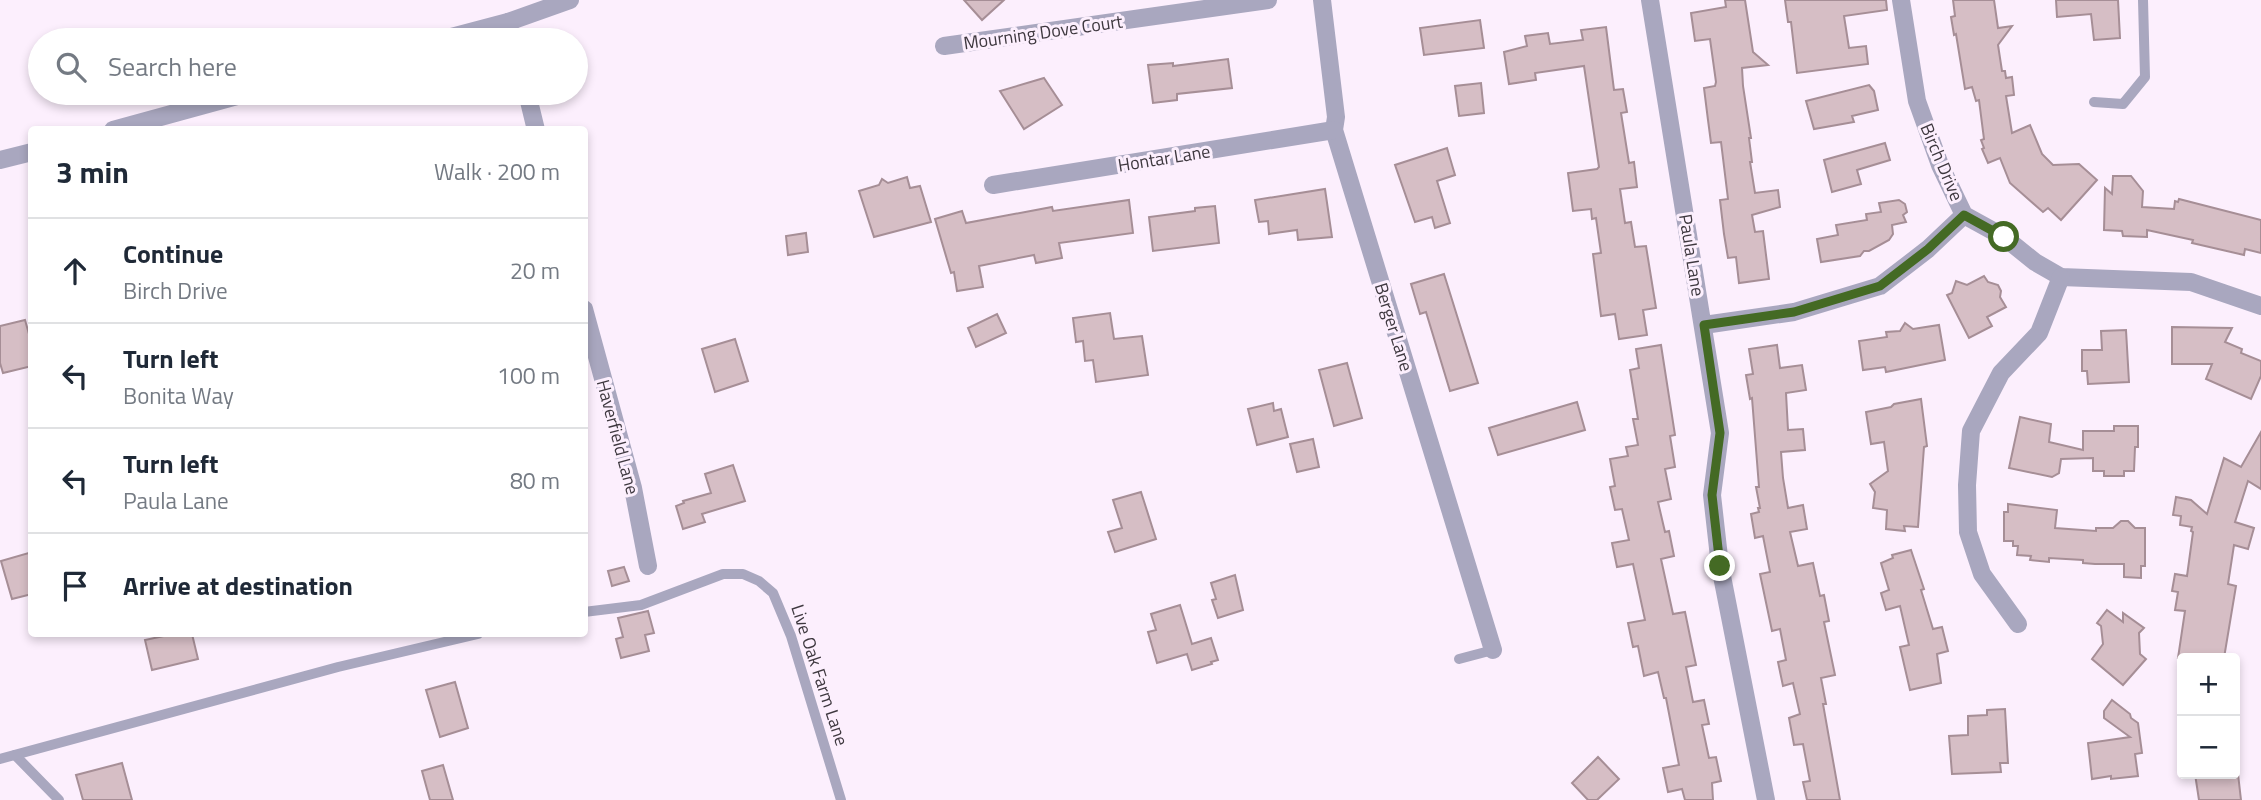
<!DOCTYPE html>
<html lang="en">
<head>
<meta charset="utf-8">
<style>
	:root { --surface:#fff; --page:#f6f6f7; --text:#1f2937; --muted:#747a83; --line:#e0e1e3 }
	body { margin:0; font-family:"Titillium Web",sans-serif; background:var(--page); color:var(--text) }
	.controls { position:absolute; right:21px; bottom:21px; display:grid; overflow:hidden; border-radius:7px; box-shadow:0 4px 10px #0003 }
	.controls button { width:63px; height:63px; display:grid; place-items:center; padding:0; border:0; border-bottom:2px solid var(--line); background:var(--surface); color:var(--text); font:35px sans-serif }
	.stop { position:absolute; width:21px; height:21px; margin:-16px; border:5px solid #446a24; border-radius:50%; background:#fff }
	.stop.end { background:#446a24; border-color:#fff; box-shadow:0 2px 7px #0008 }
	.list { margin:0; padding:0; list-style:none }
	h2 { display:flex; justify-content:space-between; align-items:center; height:91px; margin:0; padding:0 28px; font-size:30px }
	h2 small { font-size:23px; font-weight:400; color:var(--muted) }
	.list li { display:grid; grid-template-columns:46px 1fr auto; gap:21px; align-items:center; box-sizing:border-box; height:105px; padding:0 28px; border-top:2px solid var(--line) }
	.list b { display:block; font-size:26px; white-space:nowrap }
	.list p { margin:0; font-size:23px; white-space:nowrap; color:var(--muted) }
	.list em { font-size:23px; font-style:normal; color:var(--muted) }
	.icon { flex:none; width:38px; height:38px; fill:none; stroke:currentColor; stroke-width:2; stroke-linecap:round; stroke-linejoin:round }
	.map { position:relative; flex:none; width:2261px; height:800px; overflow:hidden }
	.search { position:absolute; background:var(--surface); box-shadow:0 4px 10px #0003; left:28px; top:28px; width:560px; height:77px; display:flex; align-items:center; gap:18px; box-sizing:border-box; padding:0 24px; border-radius:38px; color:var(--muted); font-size:26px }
	.panel { position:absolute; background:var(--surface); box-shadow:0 4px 10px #0003; left:28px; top:126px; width:560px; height:511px; border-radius:7px }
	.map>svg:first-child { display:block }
	.building { fill:#d6bec5; stroke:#a68e96; stroke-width:2 }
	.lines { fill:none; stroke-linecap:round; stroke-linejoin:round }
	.service { stroke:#a9a7bf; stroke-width:10 }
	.minor { stroke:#a9a7bf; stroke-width:18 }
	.route { stroke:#446a24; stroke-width:9 }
	.labels { text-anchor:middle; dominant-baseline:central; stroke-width:6; stroke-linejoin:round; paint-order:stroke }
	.street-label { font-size:18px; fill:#3e383f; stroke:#fceffd }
</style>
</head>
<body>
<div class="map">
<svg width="2261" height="800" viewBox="0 0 2261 800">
	<rect width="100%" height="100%" fill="#fceffd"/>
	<g class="building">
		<path d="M964 0H1004L982 20Z"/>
		<path d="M1725 0H1745L1753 52 1768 65 1742 68 1743 86 1751 138H1749L1752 162H1750L1755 193 1778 190 1780 207 1752 215 1755 232 1763 231 1769 279 1739 283 1736 257 1728 258 1724 234 1720 200 1728 199 1721 142 1711 143 1708 120 1704 88 1715 86 1716 82 1710 39 1695 41 1691 13 1726 7Z"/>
		<path d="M1785 0H1886L1887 10 1844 16 1849 48 1866 46 1868 64 1797 73 1791 22H1788Z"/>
		<path d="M1953 0H1994L1998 28 2012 26 1998 45 2002 71H2005L2006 78 2012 77 2014 95 2006 96 2012 133 2030 125 2042 154 2053 165 2079 164 2097 180 2061 220 2048 208 2043 212 2010 183 2000 158 1988 163 1982 149 1984 148 1981 140 1984 139 1979 100 1976 101 1972 87 1965 89 1956 34 1954 35 1951 17 1955 16Z"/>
		<path d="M2056 0H2118L2120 38 2094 40 2091 14 2057 17Z"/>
		<path d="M1480 20 1484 48 1424 55 1420 28Z"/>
		<path d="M1606 27 1614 90 1623 89 1627 112 1621 113 1629 163 1634 162 1637 187 1620 189 1625 223 1631 222 1635 247 1646 246 1656 308 1643 310 1647 335 1619 339 1615 314 1601 316 1593 254 1601 253 1596 218 1592 219 1591 209 1573 211 1568 173 1597 169 1599 167 1584 66 1535 73 1536 80 1509 84 1504 52 1527 46 1525 36 1548 33 1550 44 1583 40 1581 30Z"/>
		<path d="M1228 59 1232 88 1177 94V100L1153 103 1148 65 1173 63V66Z"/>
		<path d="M1044 78 1062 105 1024 129 1000 91Z"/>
		<path d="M1481 83 1484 113 1459 116 1455 86Z"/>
		<path d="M1869 85 1874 91 1878 110 1852 116 1854 122 1814 129 1806 101Z"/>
		<path d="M1885 143 1890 160 1857 170 1861 184 1832 192 1824 160Z"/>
		<path d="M1447 148 1455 175 1437 181 1450 223 1435 228 1432 217 1415 222 1395 165Z"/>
		<path d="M2113 176H2131L2143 191 2142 207 2174 209 2175 201 2178 202 2179 199 2261 220V253L2245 249 2244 255 2192 243 2193 240 2147 230V237L2123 236 2122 231 2104 230 2105 188 2112 194Z"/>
		<path d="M907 177 910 188 920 186 931 222 874 237 859 191 879 185 882 179 888 183Z"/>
		<path d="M1325 189 1332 237 1298 240 1297 230 1269 234 1268 221 1259 222 1255 200Z"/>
		<path d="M1129 200 1133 233 1059 243 1062 258 1036 263 1034 255 979 266 983 287 957 291 954 272 951 273 935 219 962 211 966 223 1052 207 1053 211Z"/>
		<path d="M1899 200 1905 204 1907 212 1903 215 1906 222 1892 225 1893 234 1889 240 1869 251H1864L1860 256 1821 262 1817 239 1838 235 1836 225 1867 220 1866 214 1881 212 1879 203Z"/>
		<path d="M1215 206 1219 243 1153 251 1149 217 1195 211V208Z"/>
		<path d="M806 233 808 252 788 255 786 236Z"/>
		<path d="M1444 274 1478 383 1450 391 1426 312 1420 314 1411 284Z"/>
		<path d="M1984 276 1988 282 1998 285 2001 291 2000 297 2006 307 1987 317 1992 326 1969 338 1947 295 1952 293 1956 281 1967 285Z"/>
		<path d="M1110 313 1114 339 1142 336 1148 375 1096 382 1093 360 1085 361 1083 341 1076 342 1073 318Z"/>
		<path d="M997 314 1006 333 976 347 968 328Z"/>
		<path d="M25 320 29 334H32V366L3 373 0 363V326Z"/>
		<path d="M1905 323 1913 329 1939 325 1945 360 1886 372 1885 367 1863 370 1859 341 1887 337 1886 332 1900 331Z"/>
		<path d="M2172 327 2232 328 2225 342 2242 349 2241 353 2261 361V376L2251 399 2206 379 2212 364H2172Z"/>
		<path d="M2126 330 2129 382 2088 384 2087 371H2082V350H2102L2101 331Z"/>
		<path d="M735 339 748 381 715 392 702 349Z"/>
		<path d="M1661 345 1675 435 1670 436 1675 467 1665 469 1671 499 1658 502 1665 532 1669 531 1674 556 1661 559 1673 614 1685 612 1691 641 1696 665 1686 667 1693 702 1704 700 1709 724 1702 725 1709 758 1716 757 1721 781 1712 783 1713 800H1685L1682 789 1668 792 1663 768 1679 765 1666 698H1664L1658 672 1644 676 1638 646 1633 647 1628 623 1645 620 1633 564 1617 567 1612 543 1629 540 1622 509 1615 510 1610 487 1615 486 1610 459 1628 456 1626 447 1638 445 1633 419H1638L1630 370 1639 368 1636 349Z"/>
		<path d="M1777 345 1780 368 1802 365 1806 390 1786 393 1788 430 1803 429 1805 450 1781 452 1783 478 1788 508 1803 505 1807 529 1790 532 1798 566 1813 563 1820 596 1824 595 1829 621 1824 622 1835 675 1821 678 1826 704H1823L1840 800H1807L1803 782 1810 781 1803 744 1794 745 1789 718 1800 714 1793 683 1783 686 1778 662 1786 660 1780 629 1772 631 1760 574 1770 572 1763 536 1755 538 1751 514 1759 512 1758 508H1760L1756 487H1759L1752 398 1750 399 1746 375 1753 374 1749 349Z"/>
		<path d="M1347 363 1362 418 1334 426 1319 370Z"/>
		<path d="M1921 399 1927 446 1924 447 1918 527 1904 526 1905 531 1886 529 1887 510 1873 508 1875 492 1870 484 1888 471 1884 442 1871 444 1866 412 1891 407 1894 404Z"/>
		<path d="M1577 402 1585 430 1498 455 1489 428Z"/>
		<path d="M1273 403 1274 411 1281 409 1288 437 1257 445 1248 409Z"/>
		<path d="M2020 417 2051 424 2049 442 2083 450V431H2114V426H2138V447H2135L2134 471H2124V476H2104V471H2093V458L2061 459 2059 473 2052 477 2009 468Z"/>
		<path d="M2261 432V489L2248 481 2235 522 2254 528 2248 549 2234 545 2228 584 2236 586 2224 658H2178L2185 611 2175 610 2178 592 2172 591 2175 574 2187 576 2193 532 2191 531 2192 527 2180 525 2181 516 2173 515 2176 497 2191 500 2207 514 2224 458 2241 467Z"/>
		<path d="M1313 439 1319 467 1297 472 1290 444Z"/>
		<path d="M733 465 745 501 702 514 705 522 683 529 676 506 684 503 683 501 711 493 705 474Z"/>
		<path d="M1141 492 1156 539 1115 552 1108 532 1122 528 1113 500Z"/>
		<path d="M2008 504 2057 510 2055 528 2096 531V528H2113L2121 521H2128L2135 528H2145V566H2141V578L2124 577V564H2095L2083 563V560L2049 558V562L2030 560 2031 556 2017 555 2018 546H2013V541H2004V512H2008Z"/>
		<path d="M1911 550 1924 589 1921 590 1933 629 1942 627 1948 651 1937 654 1941 683 1910 690 1900 647 1909 645 1900 606 1886 610 1881 593 1889 590 1881 563 1893 558 1892 555Z"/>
		<path d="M32 552V594L12 599 1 561Z"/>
		<path d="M624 567 629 581 612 586 608 571Z"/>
		<path d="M1235 575 1243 610 1218 618 1212 600 1216 599 1211 583Z"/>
		<path d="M1180 605 1192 644 1211 638 1218 660 1211 662 1212 664 1192 670 1187 654 1157 663 1148 632 1156 630 1151 614Z"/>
		<path d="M2107 610 2123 622V613L2144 628 2139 633 2140 654 2146 659 2123 685 2092 659 2103 644 2101 626 2097 623Z"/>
		<path d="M648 611 654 633 645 635 649 651 621 658 616 639 623 637 618 618Z"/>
		<path d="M173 634H192L198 659 152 670 145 640Z"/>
		<path d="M455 682 468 728 440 737 426 690Z"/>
		<path d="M2112 700 2130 714 2131 718 2138 723 2142 753 2135 754 2138 776 2111 779V776L2092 779 2088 743 2130 737 2104 718V711Z"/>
		<path d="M2005 709 2008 763H2000L2001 772 1952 774 1949 736 1968 735V716L1987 715V710Z"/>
		<path d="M1598 757 1619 779 1597 800H1588L1572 783Z"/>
		<path d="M122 763 132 800H83L76 775Z"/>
		<path d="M443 765 453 800H430L422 771Z"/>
		<path d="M2195 774H2238L2241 800H2199Z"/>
	</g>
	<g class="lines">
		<g class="service">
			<path d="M2094 102 2123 104 2145 77 2143 0"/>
			<path d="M584 612 641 605 723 574H743L759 581 773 593 791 636 841 800"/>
			<path d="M1459 659 1493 650"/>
			<path d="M15 755 59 800"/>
			<path d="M0 759 338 667 478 634"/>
		</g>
		<g class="minor">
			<path d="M1322 0 1336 117 1334 130 1493 650"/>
			<path d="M1650 0 1720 433 1712 495 1720 566 1766 800"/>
			<path d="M1901 0 1917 101 1940 165 1964 215 2004 237 2035 262 2061 277 2191 282 2261 306"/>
			<path d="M508 22 512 40"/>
			<path d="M440 40 508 22 570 0"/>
			<path d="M944 46 1268 0"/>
			<path d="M527 93 536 130"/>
			<path d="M113 130 248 93"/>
			<path d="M0 160 32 152"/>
			<path d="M993 185 1334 130"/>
			<path d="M584 309 633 488 648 566"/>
			<path d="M1704 325 1794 312 1880 286 1928 249 1964 215"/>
			<path d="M2018 624 1982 574 1968 532 1967 485 1971 431 2001 373 2039 333 2061 277"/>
		</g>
	</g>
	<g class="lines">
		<path class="route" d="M1720 566 1712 495 1720 433 1704 325 1794 312 1880 286 1928 249 1964 215 2004 237"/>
	</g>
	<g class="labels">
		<g class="street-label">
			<text transform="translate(1043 32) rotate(-8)">Mourning Dove Court</text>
			<text transform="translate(1164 158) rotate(-9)">Hontar Lane</text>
			<text transform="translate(1942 162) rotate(67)">Birch Drive</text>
			<text transform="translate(1692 255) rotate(81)">Paula Lane</text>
			<text transform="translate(1394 327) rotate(73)">Berger Lane</text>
			<text transform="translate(618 437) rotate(75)">Haverfield Lane</text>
			<text transform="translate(820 675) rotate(72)">Live Oak Farm Lane</text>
		</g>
	</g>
</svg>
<div class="controls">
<button>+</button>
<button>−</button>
</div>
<div class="stop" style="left:2004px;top:237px"></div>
<div class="stop end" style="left:1720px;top:566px"></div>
<div class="search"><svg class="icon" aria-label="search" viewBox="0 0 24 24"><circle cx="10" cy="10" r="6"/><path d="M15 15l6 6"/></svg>Search here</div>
<section class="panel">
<h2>3 min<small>Walk · 200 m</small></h2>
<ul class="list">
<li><svg class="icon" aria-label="ahead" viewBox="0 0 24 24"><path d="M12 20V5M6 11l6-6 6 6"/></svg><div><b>Continue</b><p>Birch Drive</p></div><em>20 m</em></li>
<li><svg class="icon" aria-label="left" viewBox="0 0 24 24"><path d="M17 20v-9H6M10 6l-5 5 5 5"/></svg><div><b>Turn left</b><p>Bonita Way</p></div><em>100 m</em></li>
<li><svg class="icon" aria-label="left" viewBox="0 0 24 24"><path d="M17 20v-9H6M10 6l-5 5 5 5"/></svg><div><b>Turn left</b><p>Paula Lane</p></div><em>80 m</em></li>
<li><svg class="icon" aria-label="arrive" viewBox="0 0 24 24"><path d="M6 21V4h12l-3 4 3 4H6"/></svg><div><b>Arrive at destination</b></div></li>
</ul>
</section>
</div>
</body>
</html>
